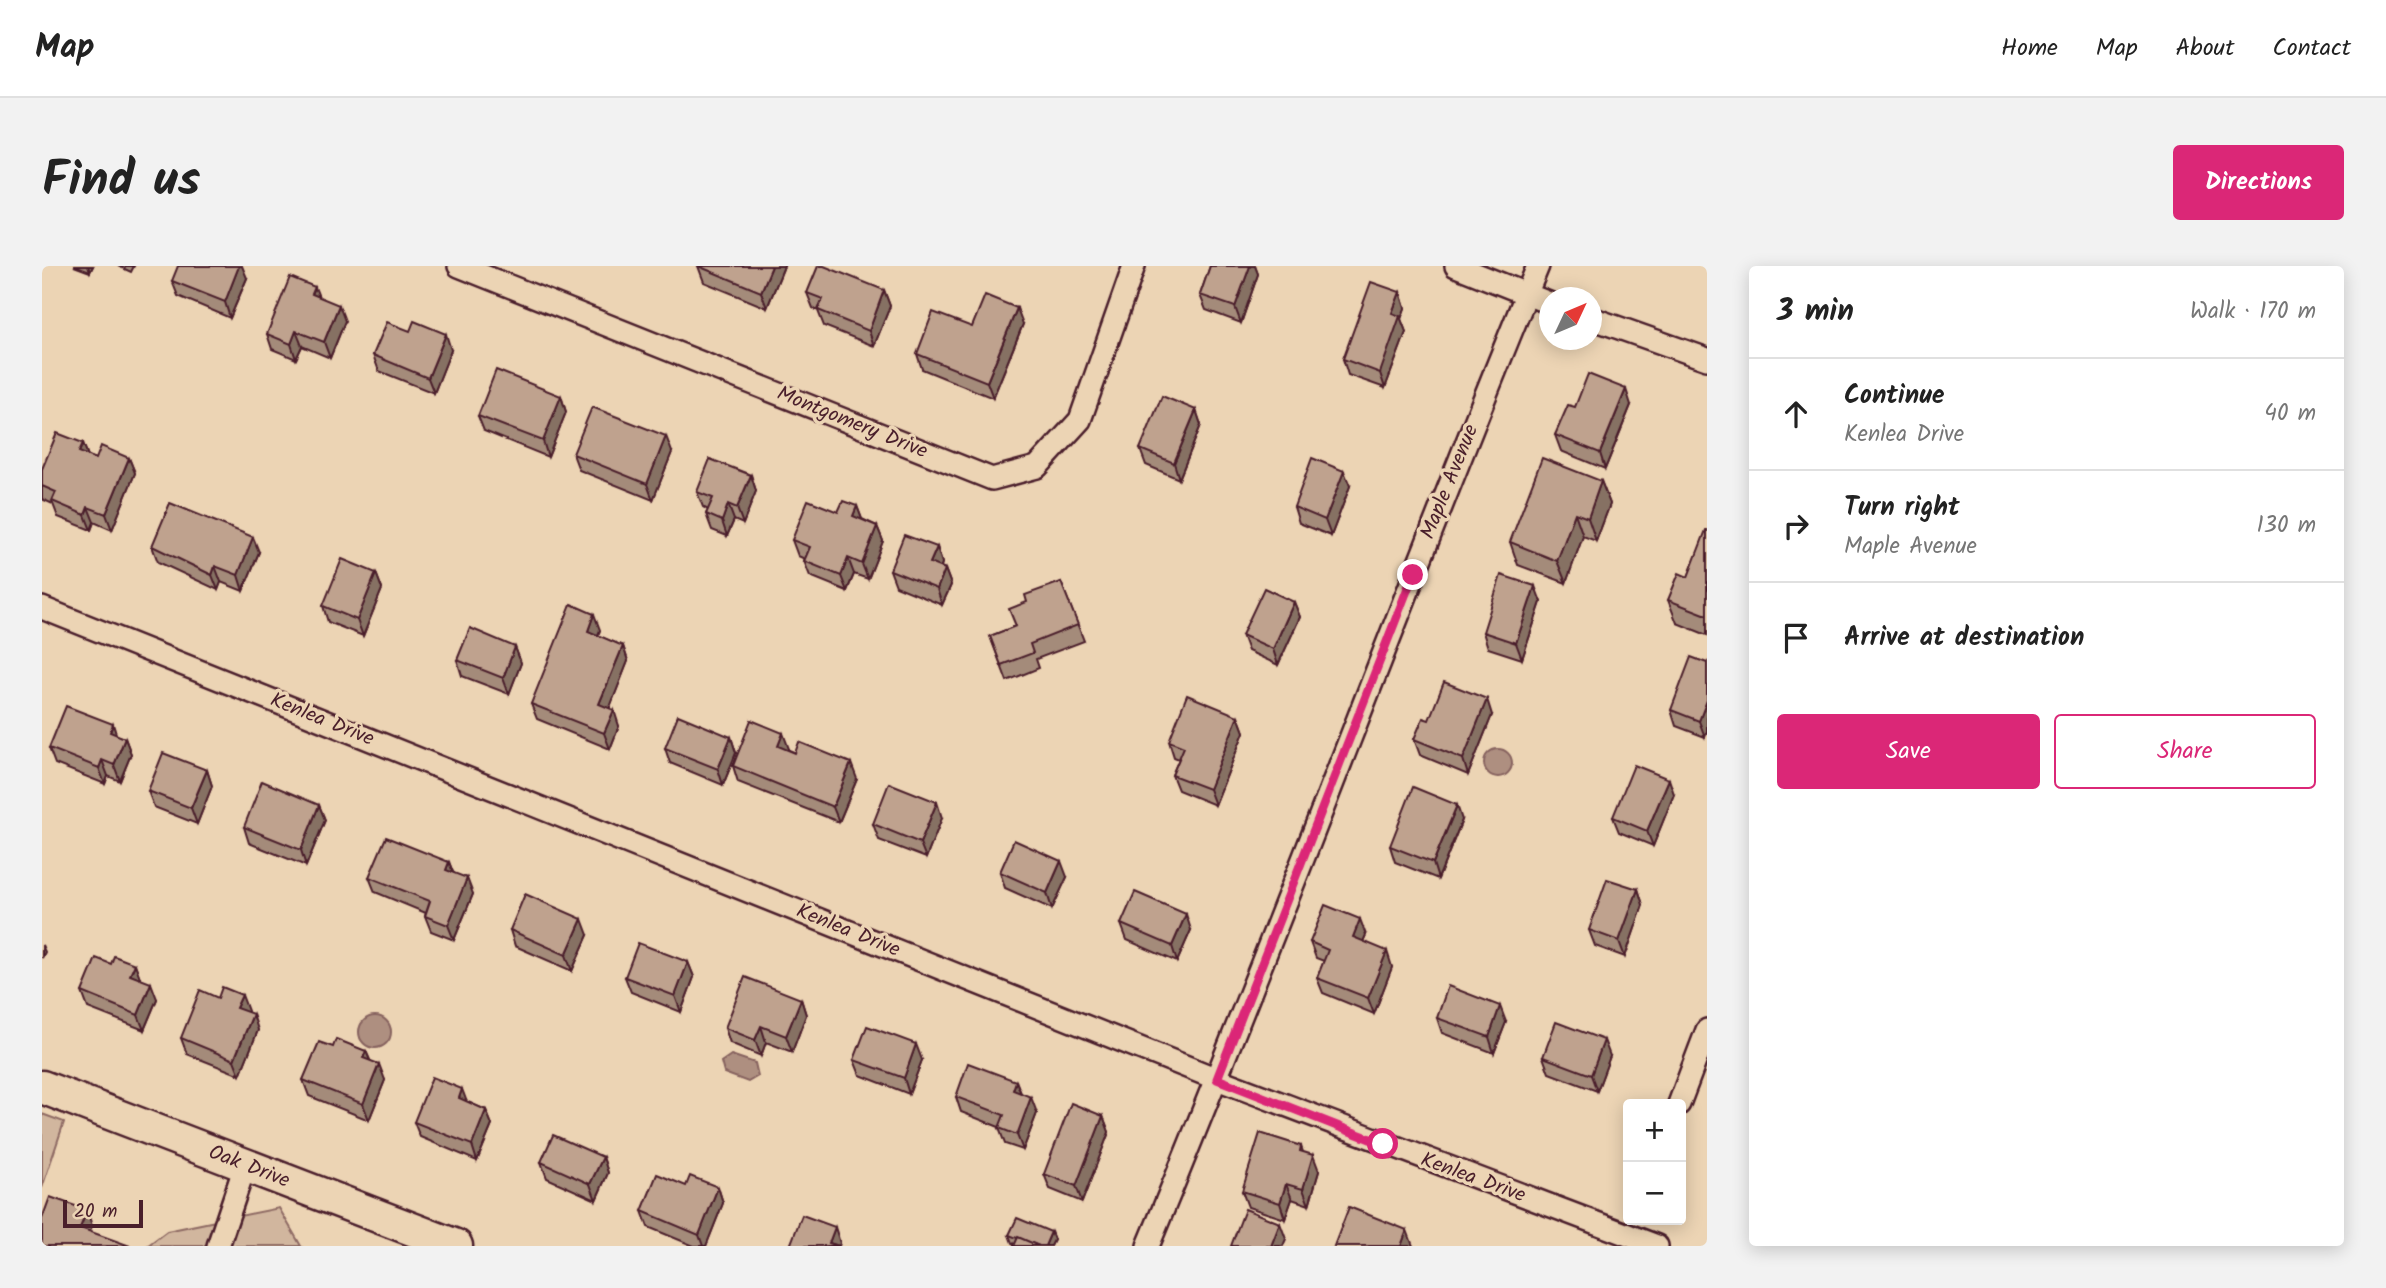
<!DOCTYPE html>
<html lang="en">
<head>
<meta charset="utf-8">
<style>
	:root { --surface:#fff; --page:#f2f2f2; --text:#222; --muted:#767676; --line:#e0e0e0; --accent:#db2777 }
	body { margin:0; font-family:Kalam,sans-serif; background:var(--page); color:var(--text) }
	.controls { position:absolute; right:21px; bottom:21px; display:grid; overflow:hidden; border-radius:7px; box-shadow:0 4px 18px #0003 }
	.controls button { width:63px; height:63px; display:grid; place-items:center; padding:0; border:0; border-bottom:2px solid var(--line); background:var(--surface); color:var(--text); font:35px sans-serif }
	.compass { position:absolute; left:1497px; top:21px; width:63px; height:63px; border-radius:50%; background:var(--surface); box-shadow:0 4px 18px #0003; rotate:46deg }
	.scale { position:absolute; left:21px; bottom:18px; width:80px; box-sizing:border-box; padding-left:7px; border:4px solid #4a1f2b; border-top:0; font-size:19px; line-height:24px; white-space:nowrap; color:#4a1f2b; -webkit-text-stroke:5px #ecd4b4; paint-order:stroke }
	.stop { position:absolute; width:21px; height:21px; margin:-16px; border:5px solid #db2777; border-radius:50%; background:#fff }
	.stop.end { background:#db2777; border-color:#fff; box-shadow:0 2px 7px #0008 }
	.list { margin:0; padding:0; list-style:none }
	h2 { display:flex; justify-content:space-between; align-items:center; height:91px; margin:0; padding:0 28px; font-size:30px }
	h2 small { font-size:23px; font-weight:400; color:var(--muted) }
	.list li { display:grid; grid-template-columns:46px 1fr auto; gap:21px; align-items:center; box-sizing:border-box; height:112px; padding:0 28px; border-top:2px solid var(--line) }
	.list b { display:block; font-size:26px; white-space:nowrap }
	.list p { margin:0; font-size:23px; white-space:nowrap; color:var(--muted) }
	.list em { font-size:23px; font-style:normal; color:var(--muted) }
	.actions { display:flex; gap:14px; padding:21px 28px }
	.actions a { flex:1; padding:16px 0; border:2px solid var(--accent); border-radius:7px; text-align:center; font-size:24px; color:var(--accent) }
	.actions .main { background:var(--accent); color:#fff }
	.icon { flex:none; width:38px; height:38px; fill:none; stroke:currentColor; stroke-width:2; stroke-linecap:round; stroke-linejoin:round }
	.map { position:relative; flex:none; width:1665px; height:980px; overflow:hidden; border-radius:7px }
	header { display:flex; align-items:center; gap:42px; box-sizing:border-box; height:98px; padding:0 35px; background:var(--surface); border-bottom:2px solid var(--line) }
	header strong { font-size:33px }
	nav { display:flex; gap:38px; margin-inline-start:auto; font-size:24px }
	.intro { display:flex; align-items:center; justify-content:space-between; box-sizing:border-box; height:168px; padding:0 42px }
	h1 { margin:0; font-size:49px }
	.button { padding:18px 32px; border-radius:7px; background:var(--accent); color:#fff; font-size:24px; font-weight:700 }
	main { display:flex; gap:42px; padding:0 42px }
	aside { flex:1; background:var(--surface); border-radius:7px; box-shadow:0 4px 18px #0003 }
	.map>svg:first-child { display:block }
	.green { fill:#d1b69e; stroke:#8e6a64; stroke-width:2 }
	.water { fill:#ae8f80; stroke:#86625e; stroke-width:2 }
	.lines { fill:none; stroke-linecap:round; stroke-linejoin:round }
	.street-casing { stroke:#4a1f2b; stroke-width:26 }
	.secondary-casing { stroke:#4a1f2b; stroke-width:37 }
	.street { stroke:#ecd4b4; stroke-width:21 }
	.secondary { stroke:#ecd4b4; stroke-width:32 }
	.wall { fill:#a48b7a; stroke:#4a1f2b; stroke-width:2 }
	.shaded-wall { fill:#867163; stroke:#4a1f2b; stroke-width:2 }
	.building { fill:#bfa28e; stroke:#4a1f2b; stroke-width:2 }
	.route { stroke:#db2777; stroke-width:9 }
	.labels { text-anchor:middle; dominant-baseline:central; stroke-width:7; stroke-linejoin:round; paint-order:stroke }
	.street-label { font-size:21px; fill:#4a1f2b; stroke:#ecd4b4 }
</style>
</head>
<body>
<header>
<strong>Map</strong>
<nav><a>Home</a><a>Map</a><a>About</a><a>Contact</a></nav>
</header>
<div class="intro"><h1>Find us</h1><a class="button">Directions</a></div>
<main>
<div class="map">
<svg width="1665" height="980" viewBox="0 0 1665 980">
	<rect width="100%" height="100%" fill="#ecd4b4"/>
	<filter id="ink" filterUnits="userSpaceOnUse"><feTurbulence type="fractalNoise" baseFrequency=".0143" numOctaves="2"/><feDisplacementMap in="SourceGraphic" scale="14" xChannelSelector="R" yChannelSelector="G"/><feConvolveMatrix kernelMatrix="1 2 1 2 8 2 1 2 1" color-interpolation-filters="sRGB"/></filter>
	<g filter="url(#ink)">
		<g class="green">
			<path d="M0 848 22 856 0 922Z"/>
			<path d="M237 942 259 980H105L125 965Z"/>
		</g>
		<g class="water">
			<circle cx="1456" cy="497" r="14"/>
			<circle cx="333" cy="766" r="16"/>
			<path d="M689 789 713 797 716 810 706 816 682 807 679 796Z"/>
		</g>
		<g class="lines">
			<defs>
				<g id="street">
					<path d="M417 0 950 213 995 201 1038 154 1092 0"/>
					<path d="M1414 0 1507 37"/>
					<path d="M1549 52 1665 93"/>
					<path d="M0 342 1175 813 1615 980"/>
					<path d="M1637 838 1665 764"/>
					<path d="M176 980 203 900"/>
					<path d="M1106 980C1241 655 1362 325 1496 0"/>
				</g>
				<path id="secondary" d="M0 821 414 980"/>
			</defs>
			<use href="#street" class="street-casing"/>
			<use href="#secondary" class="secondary-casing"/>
			<use href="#street" class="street"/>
			<use href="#secondary" class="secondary"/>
		</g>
		<g class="wall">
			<path d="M32 0H51L48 6Z"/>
			<path d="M76 0H92L89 6Z"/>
			<path d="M656 0H742L725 42 662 16Z"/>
			<path d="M1168 0H1213L1216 8 1199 57 1164 44 1158 29Z"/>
			<path d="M205 12 188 52 136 30 130 15Z"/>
			<path d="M842 24 848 40 832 80 782 60 776 45 771 42 765 27Z"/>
			<path d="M1358 26 1363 42 1359 53 1364 66 1343 122 1306 109 1301 93Z"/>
			<path d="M277 31 303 55 288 92 260 80 254 93 230 83 225 68Z"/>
			<path d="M981 58 951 132 880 103 875 88 930 61Z"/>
			<path d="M409 84 392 127 337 105 331 89Z"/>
			<path d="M519 130 524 146 506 191 442 165 436 150Z"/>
			<path d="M1589 139 1563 203 1519 185 1513 169 1533 141Z"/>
			<path d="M1154 144 1159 159 1137 213 1104 199 1098 183Z"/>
			<path d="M41 177 46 190 54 193 87 192 93 207 70 264 52 256 49 264 16 251 11 238 0 233V203Z"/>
			<path d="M630 186 611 234 537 204 531 188Z"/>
			<path d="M709 209 714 225 701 258 692 254 685 270 670 264 664 248 666 244 661 241 655 226Z"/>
			<path d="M1559 215 1568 238 1554 275 1541 270 1524 317 1476 299 1468 276Z"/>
			<path d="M1308 220 1289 270 1257 257 1252 241Z"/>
			<path d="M815 240 820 253 835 260 841 275 826 313 812 308 805 325 768 310 762 295 763 293 756 290 750 274 796 246Z"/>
			<path d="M1665 264V369L1635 357 1626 334 1646 311Z"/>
			<path d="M110 280 217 286 201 325 179 316 176 324 116 296Z"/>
			<path d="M895 281 900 297 899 301 903 303 909 319 900 339 854 320 848 304Z"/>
			<path d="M334 307 340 323 321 370 286 356 281 340Z"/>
			<path d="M1019 316 1042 375 994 393 997 402 965 415 948 370 974 360 985 336Z"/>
			<path d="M1252 336 1258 351 1236 399 1206 385 1200 369Z"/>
			<path d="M1499 336 1480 393 1446 382 1441 366Z"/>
			<path d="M558 364 556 370 581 380 586 395 567 443 577 460 568 483 495 453 489 438Z"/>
			<path d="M473 381 479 397 467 428 420 410 415 394Z"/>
			<path d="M1665 397V465L1663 471 1634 460 1629 444Z"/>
			<path d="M1450 449 1426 509 1378 489 1372 473 1387 454Z"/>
			<path d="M1196 450 1202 466 1173 539 1136 524 1130 509 1137 493 1132 491 1127 475Z"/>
			<path d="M74 469 83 472 89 488 78 515 66 510 63 518 13 498 7 482Z"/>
			<path d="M689 471 694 487 681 519 628 497 623 482Z"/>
			<path d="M747 483V484L815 513 797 556 696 516 691 500Z"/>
			<path d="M165 504 170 520 155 558 112 541 106 525Z"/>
			<path d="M1632 528 1611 580 1577 566 1571 551Z"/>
			<path d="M277 539 283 554 264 600 207 577 202 561Z"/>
			<path d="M900 552 884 592 837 574 831 558Z"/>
			<path d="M1420 554 1396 613 1353 596 1348 580Z"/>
			<path d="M407 596 411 606 431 628 412 674 389 665 383 650 384 647 333 626 327 611Z"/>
			<path d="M958 606 1025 611 1010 643 963 622Z"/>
			<path d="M1596 623 1601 639 1583 691 1553 680 1547 664Z"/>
			<path d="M1079 658 1149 664 1135 696 1085 674Z"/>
			<path d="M468 664 546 669 530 705 473 680Z"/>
			<path d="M1324 669 1321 675 1350 701 1332 748 1281 727 1275 712 1282 695 1274 692 1268 676Z"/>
			<path d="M646 696 652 711 639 746 589 726 583 711Z"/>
			<path d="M69 698H93L98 713 115 733 102 764 46 742 40 726Z"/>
			<path d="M759 733 764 749 750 786 724 776 719 790 688 777 683 762Z"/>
			<path d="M206 745 205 746 216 764 198 809 145 788 139 772Z"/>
			<path d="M1395 752 1464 756 1452 787 1400 767Z"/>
			<path d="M291 781 324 785 328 794 343 814 327 854 267 830 261 814Z"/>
			<path d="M1568 790 1555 825 1507 807 1501 791Z"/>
			<path d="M812 794H880L867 828 818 809Z"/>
			<path d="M974 815 979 827 995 847 981 884 963 878 957 862V861L919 846 914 831Z"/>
			<path d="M425 836 444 844 450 859 435 895 378 871 372 856Z"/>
			<path d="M1061 850 1067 866 1040 936 1008 923 1002 908Z"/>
			<path d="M1259 880 1261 886 1277 905 1267 939 1250 933 1243 953 1206 941 1200 925Z"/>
			<path d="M561 891 566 907 554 934 505 912 499 896Z"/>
			<path d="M644 920 676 921 681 937 664 980H652L606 961 600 945Z"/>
			<path d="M1009 966 1012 974 1009 980H972L973 978 970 977 967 969Z"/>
		</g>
		<g class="shaded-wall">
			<path d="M46 0H51L48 6Z"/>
			<path d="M197 0H200L205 12 188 52 183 36Z"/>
			<path d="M730 0H742L725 42 719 26Z"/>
			<path d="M1208 0H1213L1216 8 1199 57 1193 41Z"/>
			<path d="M273 21 279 36 270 28Z"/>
			<path d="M842 24 848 40 832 80 827 65Z"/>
			<path d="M1358 26 1363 42 1359 53 1364 66 1343 122 1338 107 1350 47Z"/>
			<path d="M297 39 303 55 288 92 282 76Z"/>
			<path d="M975 42 981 58 951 132 945 116Z"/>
			<path d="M254 65 260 80 254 93 249 78Z"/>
			<path d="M404 68 409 84 392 127 386 112Z"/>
			<path d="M1584 123 1589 139 1563 203 1558 187Z"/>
			<path d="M519 130 524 146 506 191 501 175Z"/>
			<path d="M1154 144 1159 159 1137 213 1132 197Z"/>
			<path d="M624 170 630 186 611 234 605 218Z"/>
			<path d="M41 177 47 193 37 186Z"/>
			<path d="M87 192 93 207 70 264 64 248Z"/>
			<path d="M1302 205 1308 220 1289 270 1283 254Z"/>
			<path d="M709 209 714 225 701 258 695 242Z"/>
			<path d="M1559 215 1568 238 1554 275 1546 252Z"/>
			<path d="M686 238 692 254 685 270 680 255Z"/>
			<path d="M815 240 821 256 811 250Z"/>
			<path d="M46 241 52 256 49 264 43 249Z"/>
			<path d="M1533 247 1541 270 1524 317 1515 295Z"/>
			<path d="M835 260 841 275 826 313 820 298Z"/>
			<path d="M211 271 217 286 201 325 196 309Z"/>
			<path d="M895 281 900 297 894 313 888 297Z"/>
			<path d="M806 292 812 308 805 325 799 310Z"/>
			<path d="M173 300 179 316 176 324 170 309Z"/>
			<path d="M903 303 909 319 900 339 895 323Z"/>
			<path d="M334 307 340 323 321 370 315 354Z"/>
			<path d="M1493 320 1499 336 1480 393 1474 377Z"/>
			<path d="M1252 336 1258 351 1236 399 1231 383Z"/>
			<path d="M552 348 558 364 551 381 546 365Z"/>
			<path d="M581 380 586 395 563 454 557 438Z"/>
			<path d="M473 381 479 397 467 428 461 412Z"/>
			<path d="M1445 433 1450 449 1426 509 1421 493Z"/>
			<path d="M1665 434V465L1663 471 1657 455Z"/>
			<path d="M572 444 577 460 568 483 562 467Z"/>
			<path d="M1196 450 1202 466 1173 539 1167 523Z"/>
			<path d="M71 458 76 474 68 466Z"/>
			<path d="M741 467 747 483 742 495 736 480Z"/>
			<path d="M689 471 694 487 681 519 676 503Z"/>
			<path d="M83 472 89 488 78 515 72 499Z"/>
			<path d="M60 494 66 510 63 518 57 502Z"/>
			<path d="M809 497 815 513 797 556 791 541Z"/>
			<path d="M165 504 170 520 155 558 149 542Z"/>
			<path d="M1627 513 1632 528 1611 580 1605 565Z"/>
			<path d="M895 536 900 552 884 592 878 577Z"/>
			<path d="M277 539 283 554 264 600 259 584Z"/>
			<path d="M1415 539 1420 554 1396 613 1391 597Z"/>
			<path d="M1019 595 1025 611 1010 643 1005 627Z"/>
			<path d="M407 596 413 612 404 604Z"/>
			<path d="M425 612 431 628 412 674 406 659Z"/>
			<path d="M1596 623 1601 639 1583 691 1577 675Z"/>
			<path d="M1144 648 1149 664 1135 696 1130 680Z"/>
			<path d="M540 653 546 669 530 705 524 689Z"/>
			<path d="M1318 653 1324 669 1316 687 1311 671Z"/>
			<path d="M0 679 3 686 0 692Z"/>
			<path d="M1345 685 1350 701 1332 748 1326 732Z"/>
			<path d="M646 696 652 711 639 746 633 730Z"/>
			<path d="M93 698 99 714 88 709Z"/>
			<path d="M109 717 115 733 102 764 96 749Z"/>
			<path d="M200 729 206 745 200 758 194 742Z"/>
			<path d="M759 733 764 749 750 786 744 770Z"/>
			<path d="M1458 740 1464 756 1452 787 1447 771Z"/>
			<path d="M211 748 216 764 198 809 192 794Z"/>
			<path d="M719 760 724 776 719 790 713 774Z"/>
			<path d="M1562 774 1568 790 1555 825 1549 809Z"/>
			<path d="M874 778 880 794 867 828 862 812Z"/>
			<path d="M324 785 330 800 321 792Z"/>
			<path d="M337 798 343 814 327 854 321 838Z"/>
			<path d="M974 815 980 831 971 824Z"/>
			<path d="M420 823 426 839 417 832Z"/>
			<path d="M989 831 995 847 981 884 975 869Z"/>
			<path d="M444 844 450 859 435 895 430 879Z"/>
			<path d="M1061 850 1067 866 1040 936 1034 920Z"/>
			<path d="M1271 889 1277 905 1267 939 1261 923Z"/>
			<path d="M561 891 566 907 554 934 548 918Z"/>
			<path d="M1244 918 1250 933 1243 953 1238 937Z"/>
			<path d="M676 921 681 937 664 980H661L657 969Z"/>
			<path d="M45 944 50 960 44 978 38 962Z"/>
			<path d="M1238 957 1244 973 1241 980H1229Z"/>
			<path d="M793 961 798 977 797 980 787 977Z"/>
			<path d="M1365 964 1371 980H1359Z"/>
			<path d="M1009 966 1012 974 1009 980H1003Z"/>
		</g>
		<g class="building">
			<path d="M136 0H197L183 36 130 15Z"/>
			<path d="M656 0H730L719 26Z"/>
			<path d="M776 0H782L842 24 827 65 776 44 781 33 765 27Z"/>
			<path d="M1168 0H1208L1193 41 1158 29Z"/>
			<path d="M248 11 273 21 270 28 297 39 282 76 254 65 249 78 225 68Z"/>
			<path d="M1329 16 1358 26 1350 47 1358 50 1338 107 1301 93Z"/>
			<path d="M943 29 975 42 945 116 875 88 891 46 930 61Z"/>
			<path d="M372 55 404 68 386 112 331 89 345 56 368 65Z"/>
			<path d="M454 104 519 130 501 175 436 150Z"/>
			<path d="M1546 108 1584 123 1558 187 1513 169 1526 139 1533 141Z"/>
			<path d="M1120 130 1154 144 1132 197 1098 183Z"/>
			<path d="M550 141 624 170 605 218 531 188Z"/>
			<path d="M15 167 41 177 37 186 54 193 59 180 87 192 64 248 46 241 43 249 10 235 14 226 0 220V203Z"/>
			<path d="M1270 192 1302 205 1283 254 1252 241Z"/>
			<path d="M1500 192 1559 215 1546 252 1533 247 1515 295 1468 276Z"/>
			<path d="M668 193 709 209 695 242 686 238 680 255 664 248 671 232 655 226Z"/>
			<path d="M766 234 796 246 801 235 815 240 811 250 835 260 820 298 806 292 799 310 762 295 768 281 750 274Z"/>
			<path d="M128 237 211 271 196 309 173 300 170 309 110 280Z"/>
			<path d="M1664 264H1665V349L1626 334 1637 307 1646 311Z"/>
			<path d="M862 269 895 281 888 297 903 303 895 323 848 304Z"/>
			<path d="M300 293 334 307 315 354 281 340Z"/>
			<path d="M1459 309 1493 320 1474 377 1441 366Z"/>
			<path d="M1019 316 1036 359 988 378 991 387 959 399 948 370 974 360 967 343 985 336 983 329Z"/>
			<path d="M1222 322 1252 336 1231 383 1200 369Z"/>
			<path d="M529 338 552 348 546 365 581 380 557 438 572 444 562 467 489 438Z"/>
			<path d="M428 362 473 381 461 412 415 394Z"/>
			<path d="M1649 391 1665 397V434L1657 455 1629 444Z"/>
			<path d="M1402 416 1445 433 1421 493 1372 473 1381 452 1387 454Z"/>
			<path d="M1145 429 1196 450 1167 523 1130 509 1142 481 1127 475Z"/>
			<path d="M24 440 71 458 68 466 83 472 72 499 60 494 57 502 7 482Z"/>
			<path d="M636 449 689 471 676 503 623 482Z"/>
			<path d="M709 454 741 467 736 480 753 487 757 476 809 497 791 541 691 500Z"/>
			<path d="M121 487 165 504 149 542 106 525Z"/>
			<path d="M1592 499 1627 513 1605 565 1571 551Z"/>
			<path d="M220 515 277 539 259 584 202 561Z"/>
			<path d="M847 517 895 536 878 577 831 558Z"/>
			<path d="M1371 521 1415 539 1391 597 1348 580Z"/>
			<path d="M344 571 407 596 404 604 425 612 406 659 383 650 388 635 327 611Z"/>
			<path d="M972 574 1019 595 1005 627 958 606Z"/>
			<path d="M1565 613 1596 623 1577 675 1547 664Z"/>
			<path d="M1093 626 1144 648 1130 680 1079 658Z"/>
			<path d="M483 628 540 653 524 689 468 664Z"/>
			<path d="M1283 639 1318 653 1311 671 1345 685 1326 732 1275 712 1286 684 1268 676Z"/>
			<path d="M596 677 646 696 633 730 583 711Z"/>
			<path d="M72 690 93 698 88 709 109 717 96 749 40 726 54 692 69 698Z"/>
			<path d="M703 711 759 733 744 770 719 760 713 774 683 762Z"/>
			<path d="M1406 720 1458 740 1447 771 1395 752Z"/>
			<path d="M180 721 200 729 194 742 211 748 192 794 139 772 158 724 176 732Z"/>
			<path d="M1514 756 1562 774 1549 809 1501 791Z"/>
			<path d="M825 760 874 778 862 812 812 794Z"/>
			<path d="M294 773 324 785 321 792 337 798 321 838 261 814 277 776 291 781Z"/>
			<path d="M926 797 974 815 971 824 989 831 975 869 957 862 962 849 914 831Z"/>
			<path d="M390 811 420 823 417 832 444 844 430 879 372 856Z"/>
			<path d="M1029 837 1061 850 1034 920 1002 908Z"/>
			<path d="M1218 867 1259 880 1258 885 1271 889 1261 923 1244 918 1238 937 1200 925Z"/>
			<path d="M511 869 561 891 548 918 499 896Z"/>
			<path d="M615 908 644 920 648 910 676 921 657 969 600 945Z"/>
			<path d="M8 931 45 944 38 962 88 980H0V953Z"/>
			<path d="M1307 941 1365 964 1359 980H1292Z"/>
			<path d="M1203 943 1238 957 1229 980H1189Z"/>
			<path d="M760 949 793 961 787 977 797 980H748Z"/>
			<path d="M975 952 1009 966 1003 980H997L967 969Z"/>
			<path d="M976 971 997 980H972Z"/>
		</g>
	</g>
	<g class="lines" filter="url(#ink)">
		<path class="route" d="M1341 878 1175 813 1371 309"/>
	</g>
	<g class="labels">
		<g class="street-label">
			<text transform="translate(810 157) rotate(22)">Montgomery Drive</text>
			<text transform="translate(1408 216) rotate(-68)">Maple Avenue</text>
			<text transform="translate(280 454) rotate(22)">Kenlea Drive</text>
			<text transform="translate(806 665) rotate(22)">Kenlea Drive</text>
			<text transform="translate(207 901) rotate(21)">Oak Drive</text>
			<text transform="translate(1431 912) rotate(20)">Kenlea Drive</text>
		</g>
	</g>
</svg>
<div class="controls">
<button>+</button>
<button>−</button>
</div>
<svg class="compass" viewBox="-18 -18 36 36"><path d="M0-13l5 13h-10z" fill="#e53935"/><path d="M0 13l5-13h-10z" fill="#767676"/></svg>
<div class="scale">20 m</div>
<div class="stop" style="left:1341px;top:878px"></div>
<div class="stop end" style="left:1371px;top:309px"></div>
</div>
<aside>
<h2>3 min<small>Walk · 170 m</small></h2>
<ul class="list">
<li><svg class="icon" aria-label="ahead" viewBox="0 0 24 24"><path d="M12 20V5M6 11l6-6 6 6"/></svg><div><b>Continue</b><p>Kenlea Drive</p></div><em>40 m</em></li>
<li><svg class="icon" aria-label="right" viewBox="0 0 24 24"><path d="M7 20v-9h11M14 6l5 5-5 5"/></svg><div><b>Turn right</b><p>Maple Avenue</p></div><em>130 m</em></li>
<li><svg class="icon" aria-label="arrive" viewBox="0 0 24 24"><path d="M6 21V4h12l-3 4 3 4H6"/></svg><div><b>Arrive at destination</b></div></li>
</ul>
<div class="actions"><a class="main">Save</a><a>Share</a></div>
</aside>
</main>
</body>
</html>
